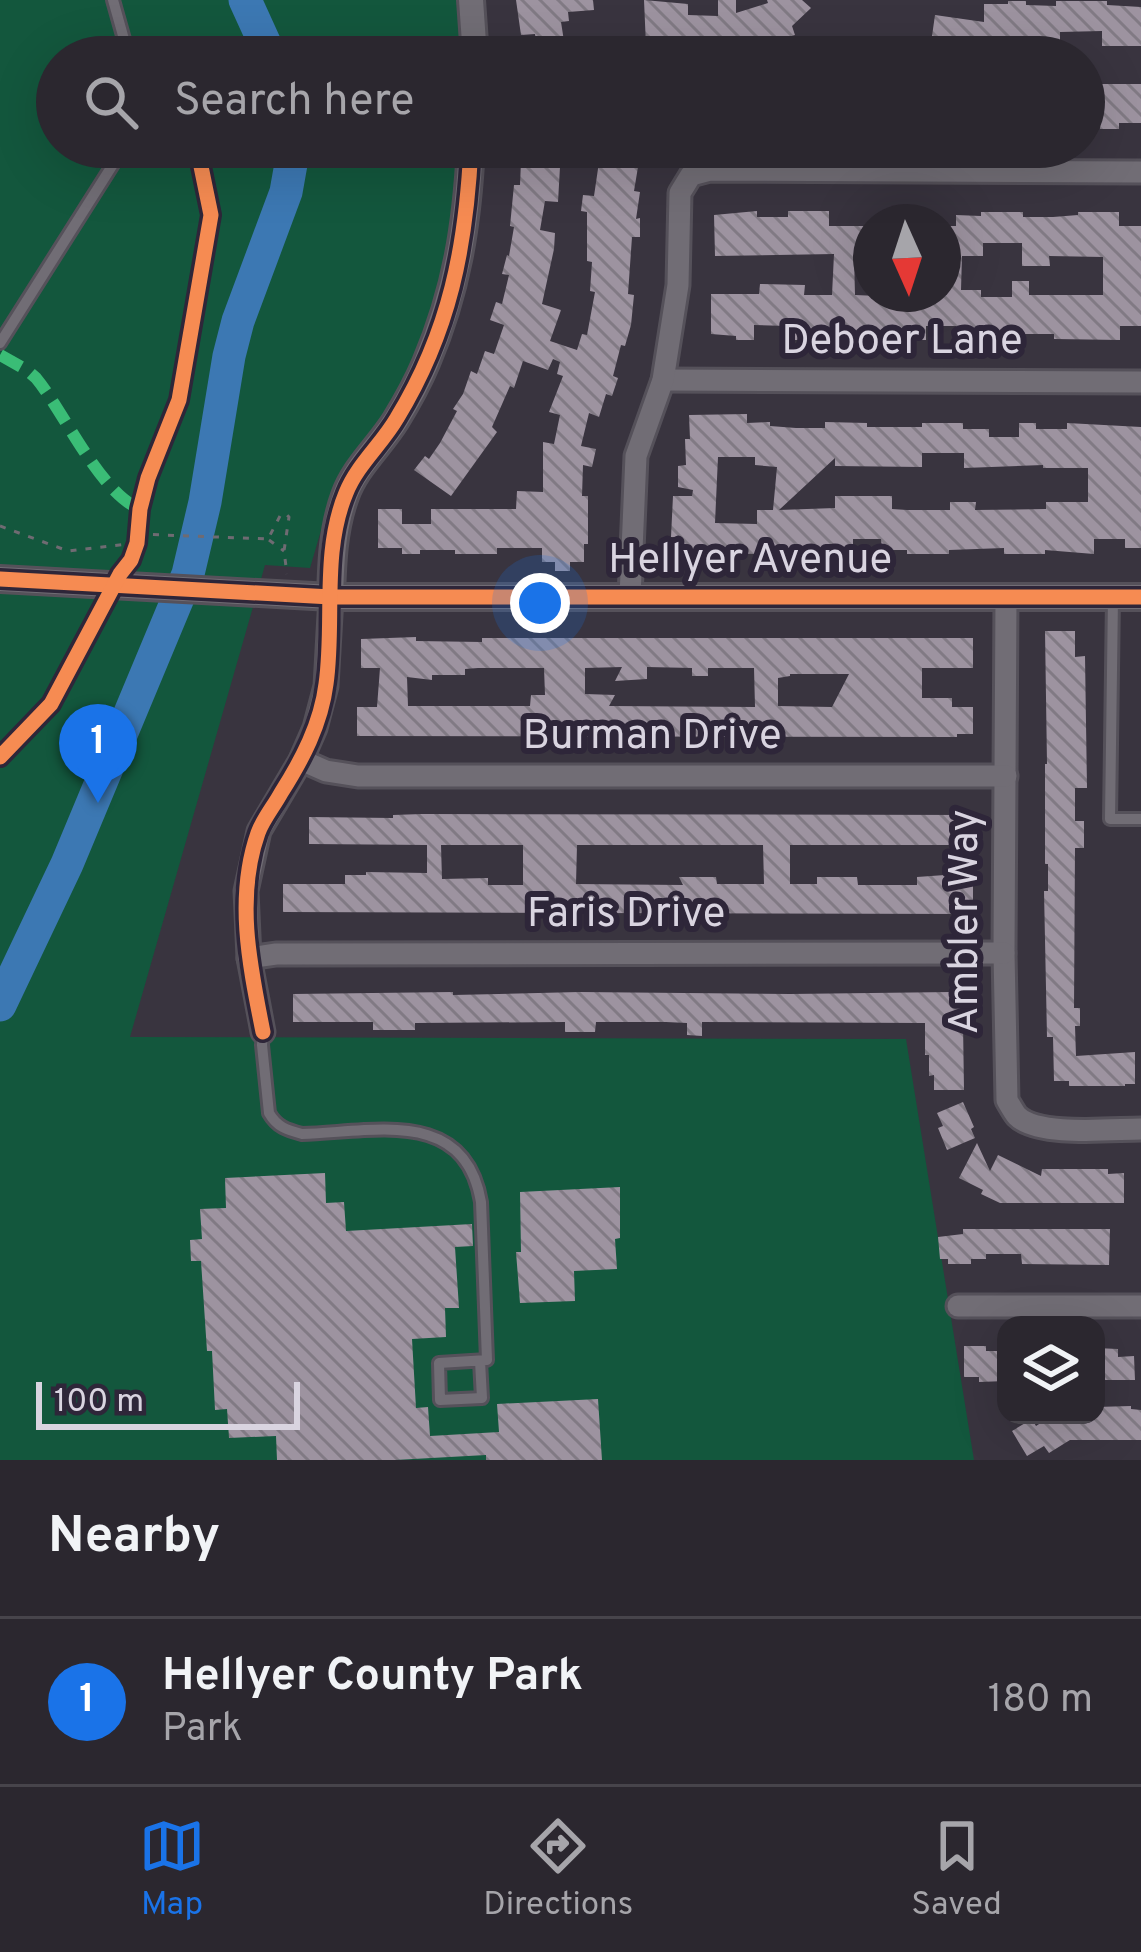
<!DOCTYPE html>
<html lang="en">
<head>
<meta charset="utf-8">
<style>
	:root { --surface:#2b272f; --page:#37333b; --text:#f1f3f6; --muted:#a6a5aa; --line:#47444b; --accent:#1a73e8 }
	body { margin:0; font-family:Overpass,sans-serif; background:var(--page); color:var(--text) }
	.controls { position:absolute; right:36px; bottom:36px; display:grid; overflow:hidden; border-radius:24px; box-shadow:0 12px 48px #0002 }
	.controls button { width:108px; height:108px; display:grid; place-items:center; padding:0; border:0; border-bottom:3px solid var(--line); background:var(--surface); color:var(--text); font:60px sans-serif }
	.compass { position:absolute; left:853px; top:204px; width:108px; height:108px; border-radius:50%; background:var(--surface); box-shadow:0 12px 48px #0002; rotate:177deg }
	.scale { position:absolute; left:36px; bottom:30px; width:264px; box-sizing:border-box; padding-left:12px; border:6px solid #d9d4e0; border-top:0; font-size:33px; line-height:42px; white-space:nowrap; color:#d9d4e0; -webkit-text-stroke:9px #2e2639; paint-order:stroke }
	.you { position:absolute; left:540px; top:603px; width:42px; height:42px; margin:-30px; border:9px solid #fff; border-radius:50%; background:#1a73e8; box-shadow:0 0 0 18px #1a73e833 }
	.badge { display:grid; place-items:center; width:78px; height:78px; border-radius:50%; background:var(--accent); color:#fff; font-size:39px; font-weight:700 }
	.pin { position:absolute; translate:-50% -99px; filter:drop-shadow(0 3px 6px #0008) }
	.pin::after { content:''; position:absolute; top:63px; width:42px; height:36px; background:inherit; clip-path:polygon(0 0,100% 0,50% 100%) }
	.list { margin:0; padding:0; list-style:none }
	h2 { display:flex; justify-content:space-between; align-items:center; height:156px; margin:0; padding:0 48px; font-size:51px }
	h2 small { font-size:39px; font-weight:400; color:var(--muted) }
	.list li { display:grid; grid-template-columns:78px 1fr auto; gap:36px; align-items:center; box-sizing:border-box; height:168px; padding:0 48px; border-top:3px solid var(--line) }
	.list b { display:block; font-size:45px; white-space:nowrap }
	.list p { margin:0; font-size:39px; white-space:nowrap; color:var(--muted) }
	.list em { font-size:39px; font-style:normal; color:var(--muted) }
	.icon { flex:none; width:66px; height:66px; fill:none; stroke:currentColor; stroke-width:2; stroke-linecap:round; stroke-linejoin:round }
	.map { position:relative; flex:none; width:1141px; height:1460px; overflow:hidden }
	.search { position:absolute; background:var(--surface); box-shadow:0 12px 48px #0002; left:36px; right:36px; top:36px; height:132px; display:flex; align-items:center; gap:30px; box-sizing:border-box; padding:0 42px; border-radius:66px; color:var(--muted); font-size:45px }
	.sheet { height:324px; background:var(--surface) }
	nav { display:flex; justify-content:space-around; align-items:center; box-sizing:border-box; height:168px; border-top:3px solid var(--line); background:var(--surface); font-size:33px; color:var(--muted) }
	nav a { display:grid; justify-items:center; gap:6px }
	nav .on { color:var(--accent) }
	.map>svg:first-child { display:block }
	.green { fill:#13573d }
	.lines { fill:none; stroke-linecap:round; stroke-linejoin:round }
	.river { stroke:#3c78b3; stroke-width:33 }
	.building { fill:url(#building-back-hatch); fill-rule:evenodd }
	.service-casing { stroke:#55515a; stroke-width:16 }
	.minor-casing { stroke:#55515a; stroke-width:27 }
	.tertiary-casing { stroke:#55515a; stroke-width:30 }
	.path { stroke:#6f6b72; stroke-width:3; stroke-dasharray:6 9; stroke-linecap:butt }
	.service { stroke:#716d75; stroke-width:10 }
	.minor { stroke:#716d75; stroke-width:21 }
	.tertiary { stroke:#716d75; stroke-width:24 }
	.quiet { stroke:#3abd76; stroke-width:12; stroke-dasharray:24 12; stroke-linecap:butt }
	.cycleway-casing { stroke:#2e2639; stroke-width:22 }
	.cycleway { stroke:#f68b52; stroke-width:15 }
	.labels { text-anchor:middle; dominant-baseline:central; stroke-width:12; stroke-linejoin:round; paint-order:stroke }
	.street-label { font-size:42px; fill:#d9d4e0; stroke:#2e2639 }
</style>
</head>
<body>
<div class="map">
<svg width="1141" height="1460" viewBox="0 0 1141 1460">
	<defs>
		<pattern id="building-back-hatch" width="6" height="6" patternUnits="userSpaceOnUse" patternTransform="scale(3)"><rect width="6" height="6" fill="#9d93a0"/><path d="M-1 5l2 2M0 0l6 6M5-1l2 2" fill="none" stroke="#817a84"/></pattern>
	</defs>
	<rect width="100%" height="100%" fill="#39343f"/>
	<path class="green" d="M0 0H459L464 57H57V147H460L457 202 438 303 414 363 389 409 334 486 310 568 265 565 130 1037 906 1039 974 1460H0Z"/>
	<g class="lines">
		<g class="river">
			<path d="M245 0 271 57"/>
			<path d="M0 1005 67 864 188 574 205 502 229 356 238 321 286 192 294 147"/>
		</g>
	</g>
	<g class="building">
		<path d="M516 0H593L594 10 568 12 569 21 561 22 566 54 538 57 535 34 521 35Z"/>
		<path d="M644 0 688 4V15L718 16V0H736V13L768 3 767 0H802L811 8 792 26 795 35 756 47 755 43 646 46Z"/>
		<path d="M1008 1H1026V5L1056 6V1H1107V5L1141 7V46H1102V31L1060 32V48H1039V37L1008 38V46H1002V57H968L969 48 931 43 935 15 984 22V4H1008Z"/>
		<path d="M1084 84H1141V123H1119V129H1100V125H1084Z"/>
		<path d="M530 147H559L558 151 581 152 580 167H560L558 202 545 201 540 230 555 233 554 249 542 304 561 310 550 341 577 350 582 334 587 335 595 292 590 291 592 262 587 261V212L581 211 583 195 594 196 599 162 638 167 634 191 640 192 636 219 640 218V237H632L628 294 634 295 631 325 625 346 621 345 613 376 618 378 612 396 606 394 599 417 589 413 581 446 596 449 592 467 583 465 582 496H588V544H584V562H570V571H555V562H542V548H497V554H455V550H420V554H402V548H378V509H402V524H431V509H516L517 491 543 492V442L554 444 560 415 549 412 563 376 557 374 560 362 553 359 548 370 523 361 514 388 510 386 492 427 497 432 451 496 414 470 425 456 429 459 440 443 457 411 453 409 463 394 471 371 477 374 485 351 494 354 504 325 490 320 496 302 502 304 509 275 502 274 507 255 509 256 514 227 510 226 514 185H520L521 161 530 162Z"/>
		<path d="M757 211V217H788V211H829V226H871V256H854L855 295 878 296 943 294V226H956V215L981 216V212H1023V217H1053L1078 215V212H1119V226H1141V326H1120V340L1054 339V334H1023V340H981V336H956V326H926V340H909V334H879V340L829 337V340H787V326L754 325V340H736V336L711 334V294H759L760 284 805 285 804 295H832L834 254 715 256 714 215ZM983 243H1022V266H1050L1049 256 1103 257V295H1029V281H1012V297H981V290H961L962 256H983Z"/>
		<path d="M747 414V423L770 422V426L796 428H825V422L867 423V427H922V423H963V429H989V437H1019V423H1036V429H1067V423L1141 427V548H1125V539H1094V554L1045 550V554H1004V548L949 550V554H907V550H882L881 539H853V554H810V548L756 550 755 554 732 553V559H716V562H674V537H671L673 496H692L693 490 678 487V466L686 465 685 439H690L689 415ZM922 453H964V468L1043 465V468H1088V502H1046V509L975 510 976 502H950V510H907L892 509V496H835V508L779 510 835 458V466L922 467ZM718 457H755V465L777 467 773 510H757V524L715 523Z"/>
		<path d="M1045 631H1075V657L1085 656 1087 788H1075V821H1084V848H1075L1074 1008H1080V1026H1075L1076 1056 1135 1052V1084H1125V1086H1069V1081H1054L1053 1037H1047L1044 891H1048V864H1045V764H1047Z"/>
		<path d="M416 637V641L482 642V638H973V668H922V698H952V707H973V734H957V737L357 736V707H377L380 668H361V639ZM622 667 615 681 647 679V667L692 668V676H708V668H754L755 707 609 706 615 695 585 694V668ZM544 668 545 695H531L530 706H408L407 677 432 680V675H465V669L478 668ZM790 674H849L832 707 778 706V678L790 676Z"/>
		<path d="M422 814 973 815V845H790V884H817V877H857L858 885H917V877L973 873V914L283 912V884H345V875H366V872L427 873V845L309 844V817L393 818V815ZM441 845H523V885H488V878L442 879ZM577 845H763L764 884H717L716 877H679L683 885 576 884Z"/>
		<path d="M453 992V995L579 992 790 994 952 992V995H968L969 1022 963 1023 964 1090H934V1075L929 1076V1055H925V1023L702 1022V1036L687 1035V1023L666 1022H596L595 1032H565V1022L415 1023V1030H373V1022H293V994Z"/>
		<path d="M963 1102 974 1127 971 1129 975 1138 947 1150 938 1128 943 1126 937 1113Z"/>
		<path d="M977 1143 990 1171 998 1155 1041 1176 1042 1169H1108V1174L1124 1173V1203H1000L981 1194 983 1190 959 1178Z"/>
		<path d="M325 1173 326 1203 344 1202 346 1231 472 1224 473 1246 455 1247 459 1308H445L446 1337 412 1339 416 1408 428 1407 430 1436 499 1432 497 1404 598 1399 602 1460H486V1455L395 1460H277L276 1436 229 1438 227 1409 215 1410 212 1351H207L201 1261H191L190 1240 202 1239 200 1209 226 1208 225 1178Z"/>
		<path d="M620 1187V1238L615 1239 617 1269 574 1271 575 1301 520 1303 516 1252H521L520 1192Z"/>
		<path d="M963 1229H1110L1109 1265 1022 1264 1021 1254H986V1259H971V1264H948V1259H940L938 1237 963 1234Z"/>
		<path d="M964 1346H986V1351H1006V1381L979 1382V1377H964Z"/>
		<path d="M1096 1348 1118 1349V1357L1134 1356 1135 1380H1096Z"/>
		<path d="M1131 1406V1409L1141 1410V1440H1070L1049 1453 1044 1446 1027 1456 1012 1431 1032 1419 1036 1426 1053 1415H1096V1407Z"/>
	</g>
	<g class="lines">
		<defs>
			<g id="service">
				<path d="M113 0 129 57"/>
				<path d="M0 343 124 147"/>
				<path d="M1113 597 1110 819H1141"/>
				<path d="M263 1032 262 1045 269 1113C277 1127 287 1130 302 1134 374 1132 465 1107 481 1202L487 1360 439 1363 440 1400 482 1398 480 1361"/>
			</g>
			<g id="minor">
				<path d="M663 380 1141 382"/>
				<path d="M630 597 636 456 663 380 678 285 680 193 691 175 710 170 1141 172"/>
				<path d="M1006 597 1004 953 1007 1100C1008 1102 1015 1114 1017 1116 1038 1137 1112 1129 1141 1129"/>
				<path d="M301 760 326 771 358 776H1006"/>
				<path d="M249 958 276 954 1004 953"/>
				<path d="M263 1032 249 958 246 891 259 831 301 760 315 728 326 686 331 597"/>
				<path d="M958 1306H1141"/>
			</g>
			<g id="tertiary">
				<path d="M471 0 475 57"/>
				<path d="M0 579 331 597H1141"/>
				<path d="M331 597C332 563 333 529 345 496 355 467 380 446 396 420 407 402 418 382 426 363 457 290 467 225 471 147"/>
			</g>
		</defs>
		<use href="#service" class="service-casing"/>
		<use href="#minor" class="minor-casing"/>
		<use href="#tertiary" class="tertiary-casing"/>
		<g class="path">
			<path d="M0 526 68 551 137 543"/>
			<path d="M138 534 268 539 280 516 285 513 289 517 284 551 287 574"/>
			<path d="M269 540 284 551"/>
		</g>
		<use href="#service" class="service"/>
		<use href="#minor" class="minor"/>
		<use href="#tertiary" class="tertiary"/>
		<path class="quiet" d="M0 355 27 370 36 378C64 412 100 493 140 509"/>
		<defs>
			<g id="cycleway">
				<path d="M0 579 331 597H1141"/>
				<path d="M0 757 51 704 120 574 131 560 137 543 140 509 148 478 179 400 211 215 197 147"/>
				<path d="M263 1032C250 967 235 898 258 833 263 819 274 806 281 793 302 760 321 724 326 684 335 622 321 553 346 493 357 465 382 444 397 418 450 331 466 247 471 147"/>
			</g>
		</defs>
		<use href="#cycleway" class="cycleway-casing"/>
		<use href="#cycleway" class="cycleway"/>
	</g>
	<g class="labels">
		<g class="street-label">
			<text x="902" y="342">Deboer Lane</text>
			<text x="750" y="561">Hellyer Avenue</text>
			<text x="652" y="737">Burman Drive</text>
			<text x="626" y="915">Faris Drive</text>
			<text transform="translate(966 922) rotate(-90)">Ambler Way</text>
		</g>
	</g>
</svg>
<div class="controls">
<button><svg class="icon" aria-label="layers" viewBox="0 0 24 24"><path d="M12 4l9 5-9 5-9-5zM3 14l9 5 9-5"/></svg></button>
</div>
<svg class="compass" viewBox="-18 -18 36 36"><path d="M0-13l5 13h-10z" fill="#e53935"/><path d="M0 13l5-13h-10z" fill="#a6a5aa"/></svg>
<div class="scale">100 m</div>
<div class="you"></div>
<div class="pin badge" style="left:98px;top:803px">1</div>
<div class="search"><svg class="icon" aria-label="search" viewBox="0 0 24 24"><circle cx="10" cy="10" r="6"/><path d="M15 15l6 6"/></svg>Search here</div>
</div>
<section class="sheet">
<h2>Nearby<small></small></h2>
<ul class="list">
<li><span class="badge">1</span><div><b>Hellyer County Park</b><p>Park</p></div><em>180 m</em></li>
</ul>
</section>
<nav>
<a class="on"><svg class="icon" aria-label="map" viewBox="0 0 24 24"><path d="M3 6l6-2 6 2 6-2v14l-6 2-6-2-6 2zM9 4v14M15 6v14"/></svg>Map</a>
<a><svg class="icon" aria-label="directions" viewBox="0 0 24 24"><path d="M12 3l9 9-9 9-9-9zM9 14v-3h6M13 9l2 2-2 2"/></svg>Directions</a>
<a><svg class="icon" aria-label="saved" viewBox="0 0 24 24"><path d="M7 4h10v16l-5-4-5 4z"/></svg>Saved</a>
</nav>
</body>
</html>
